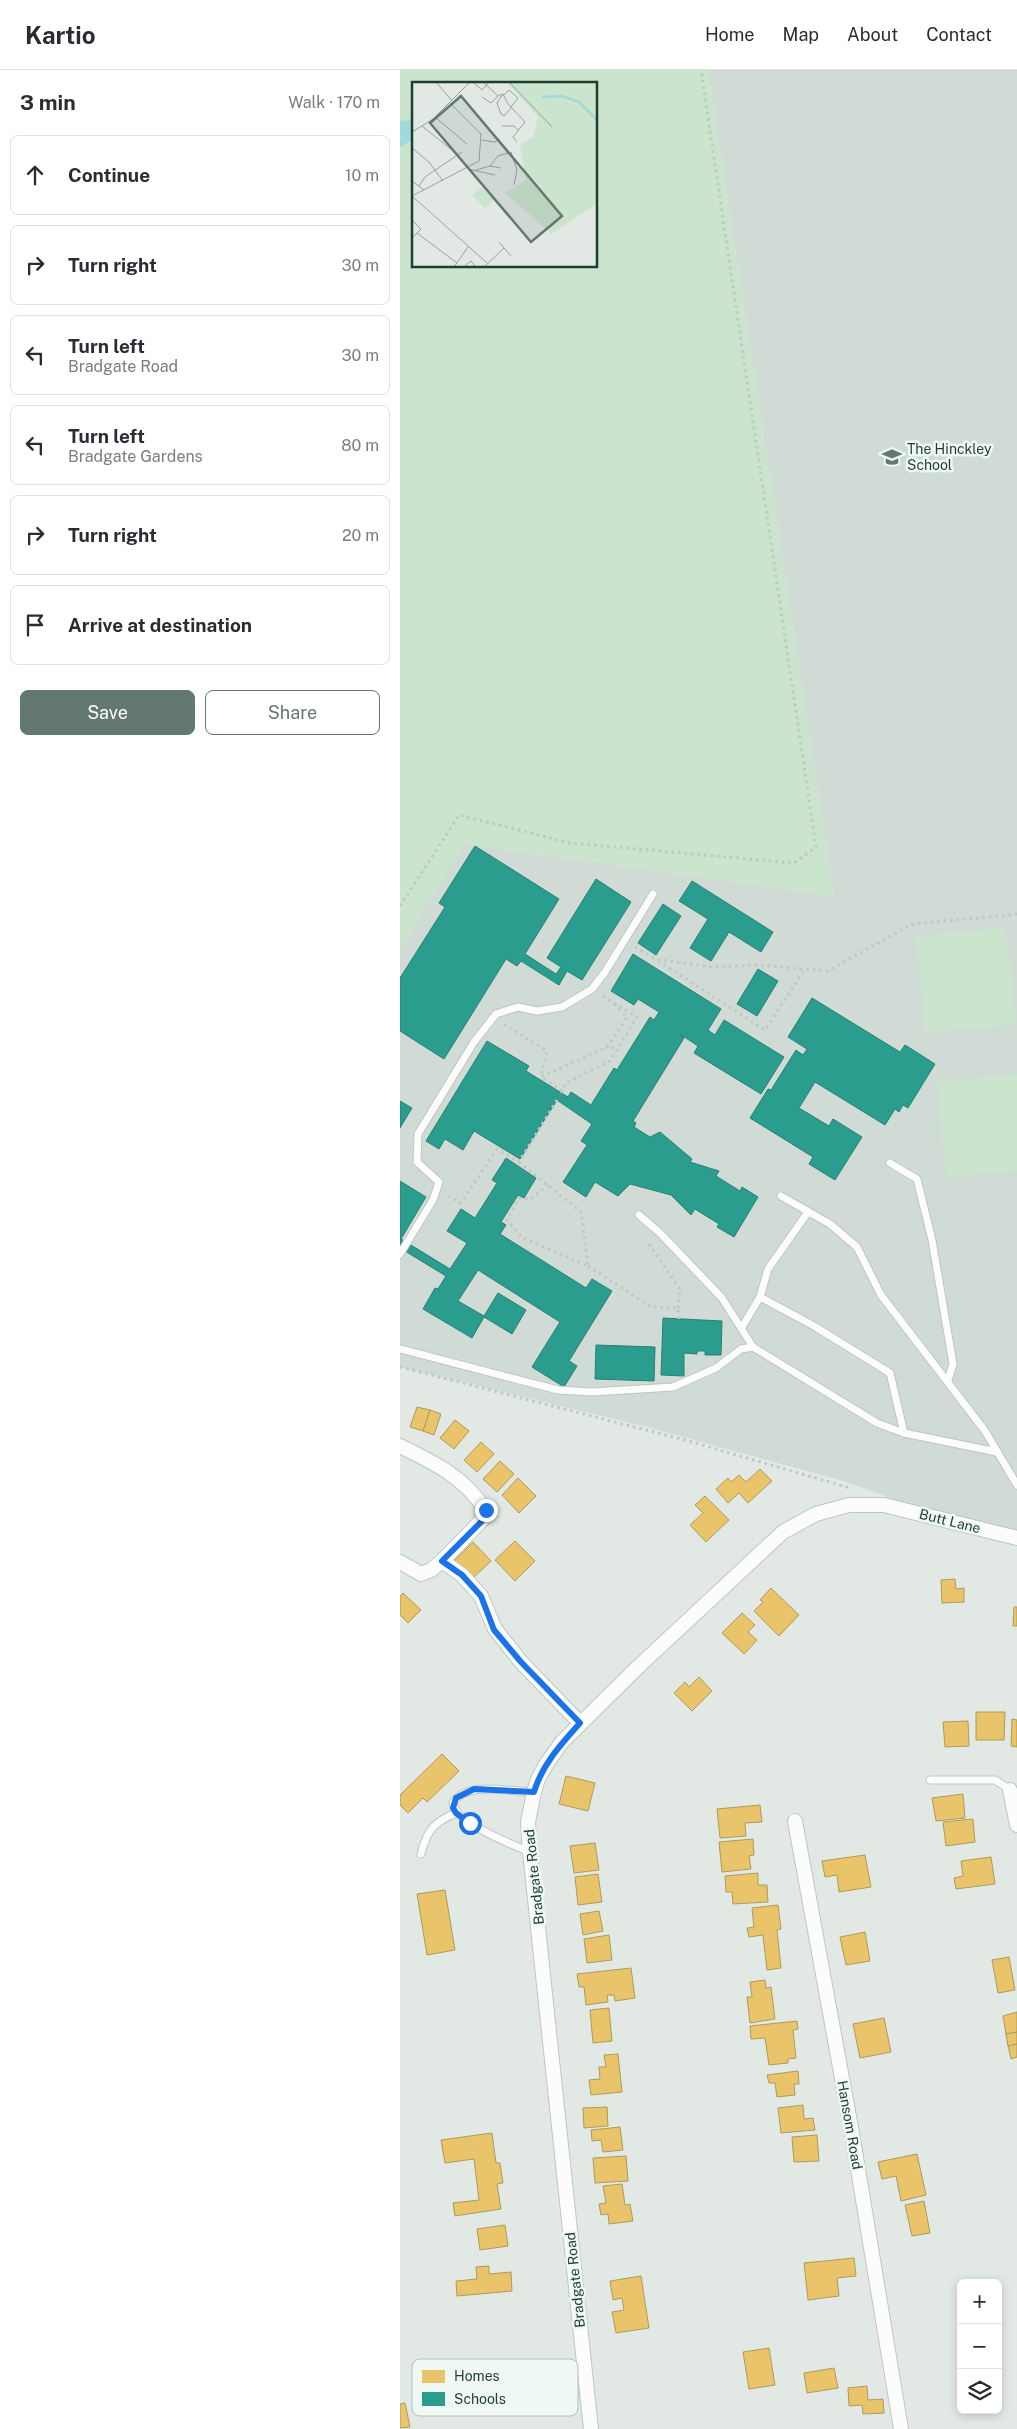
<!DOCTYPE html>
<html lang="en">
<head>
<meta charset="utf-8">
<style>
	:root { --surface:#fff; --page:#f2f2f3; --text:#2b2b33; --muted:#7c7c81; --line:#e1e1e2; --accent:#637970 }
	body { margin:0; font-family:"Public Sans",sans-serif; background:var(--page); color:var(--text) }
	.controls { position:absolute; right:15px; bottom:15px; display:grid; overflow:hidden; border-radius:8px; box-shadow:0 2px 8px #0003 }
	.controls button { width:45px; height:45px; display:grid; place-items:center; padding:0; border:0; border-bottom:1px solid var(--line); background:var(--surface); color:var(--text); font:25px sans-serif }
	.stop { position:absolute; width:15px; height:15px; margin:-11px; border:4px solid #1a73e8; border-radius:50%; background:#fff }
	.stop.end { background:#1a73e8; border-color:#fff; box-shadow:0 1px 5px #0008 }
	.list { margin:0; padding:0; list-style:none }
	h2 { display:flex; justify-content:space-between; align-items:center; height:65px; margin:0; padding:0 20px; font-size:21px }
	h2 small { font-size:16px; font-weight:400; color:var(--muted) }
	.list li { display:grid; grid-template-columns:32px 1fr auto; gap:15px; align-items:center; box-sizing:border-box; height:80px; margin:0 10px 10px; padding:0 10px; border:1px solid var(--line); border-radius:8px }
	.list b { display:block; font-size:19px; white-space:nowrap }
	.list p { margin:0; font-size:16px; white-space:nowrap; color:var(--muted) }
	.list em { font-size:16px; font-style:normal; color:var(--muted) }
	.actions { display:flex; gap:10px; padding:15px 20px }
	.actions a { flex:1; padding:11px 0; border:1px solid var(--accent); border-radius:8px; text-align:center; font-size:18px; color:var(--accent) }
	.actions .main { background:var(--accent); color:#fff }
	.icon { flex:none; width:28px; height:28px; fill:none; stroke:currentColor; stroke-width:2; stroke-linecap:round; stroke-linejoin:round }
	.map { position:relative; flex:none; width:617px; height:2359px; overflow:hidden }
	header { display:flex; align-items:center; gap:30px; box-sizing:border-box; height:70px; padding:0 25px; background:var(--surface); border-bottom:1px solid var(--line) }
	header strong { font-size:24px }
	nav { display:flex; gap:28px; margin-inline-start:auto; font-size:18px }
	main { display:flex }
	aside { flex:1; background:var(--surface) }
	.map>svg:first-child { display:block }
	.built { fill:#cfdbd4 }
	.green { fill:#cae4ce; fill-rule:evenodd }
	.water { fill:#9fdbda }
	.homes { fill:#e9c46a; stroke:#ac9c59 }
	.schools { fill:#2a9d8f; stroke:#278073 }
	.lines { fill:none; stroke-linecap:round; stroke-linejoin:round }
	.lane-casing { stroke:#bfc6c2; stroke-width:9 }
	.street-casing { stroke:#bfc6c2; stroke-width:16 }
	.path { stroke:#bfc9c4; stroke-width:3; stroke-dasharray:2.5 4; stroke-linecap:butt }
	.lane { stroke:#fbfcfb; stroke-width:7 }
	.street { stroke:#fbfcfb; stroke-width:14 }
	.route { stroke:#1a73e8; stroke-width:6 }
	.labels { text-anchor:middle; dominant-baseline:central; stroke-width:5; stroke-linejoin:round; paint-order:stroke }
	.poi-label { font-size:14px; fill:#1f3d31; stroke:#f0f8f3; text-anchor:start }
	.street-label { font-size:14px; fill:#1f3d31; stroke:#f0f8f3 }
	.inset-river { fill:none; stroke:#9fdbda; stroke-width:2.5 }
	.inset-road { fill:none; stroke:#94a49d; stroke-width:1 }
	.view { fill:#637970; fill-opacity:0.15; stroke:#637970; stroke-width:2.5 }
	.inset-edge { fill:none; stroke:#1f3d31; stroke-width:2.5 }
	.key { fill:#f0f8f3; stroke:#b1c0b9; stroke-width:1 }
	.key-label { font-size:14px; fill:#1f3d31 }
</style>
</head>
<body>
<header>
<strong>Kartio</strong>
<nav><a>Home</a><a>Map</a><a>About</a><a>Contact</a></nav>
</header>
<main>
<aside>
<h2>3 min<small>Walk · 170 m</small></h2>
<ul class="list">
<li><svg class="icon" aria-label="ahead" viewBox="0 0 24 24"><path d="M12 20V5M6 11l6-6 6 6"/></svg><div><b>Continue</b></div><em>10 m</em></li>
<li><svg class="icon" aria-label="right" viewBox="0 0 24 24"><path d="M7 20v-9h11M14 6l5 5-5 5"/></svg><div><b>Turn right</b></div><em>30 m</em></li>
<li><svg class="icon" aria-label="left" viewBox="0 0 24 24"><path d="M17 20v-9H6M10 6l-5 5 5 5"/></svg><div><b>Turn left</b><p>Bradgate Road</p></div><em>30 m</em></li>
<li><svg class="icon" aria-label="left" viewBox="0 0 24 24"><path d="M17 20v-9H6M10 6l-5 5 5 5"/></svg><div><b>Turn left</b><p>Bradgate Gardens</p></div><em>80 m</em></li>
<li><svg class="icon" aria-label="right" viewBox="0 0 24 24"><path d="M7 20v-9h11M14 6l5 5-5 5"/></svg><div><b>Turn right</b></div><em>20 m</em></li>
<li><svg class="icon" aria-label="arrive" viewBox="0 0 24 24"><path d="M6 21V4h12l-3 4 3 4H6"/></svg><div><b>Arrive at destination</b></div></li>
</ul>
<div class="actions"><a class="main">Save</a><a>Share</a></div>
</aside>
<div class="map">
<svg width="617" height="2359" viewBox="0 0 617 2359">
	<rect width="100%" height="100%" fill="#e2e9e5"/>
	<path class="built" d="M308 0H617V1464L501 1432 447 1412 247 1357 0 1297V879L64 774 434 826Z"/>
	<g class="green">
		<path d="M0 0H308L434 826 64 774 0 879ZM14 14H196V196H14Z"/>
		<path d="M605 858 616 955 525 962 517 866Z"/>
		<path d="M617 1004V1100L547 1108 537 1012Z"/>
	</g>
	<path class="water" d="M14 44V69L0 77V51L9 50Z"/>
	<g class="homes">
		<path d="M17 1337 30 1340 23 1361 10 1357Z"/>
		<path d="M30 1340 41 1344 34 1365 23 1361Z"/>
		<path d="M55 1350 69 1361 54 1379 40 1368Z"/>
		<path d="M81 1372 94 1384 77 1402 64 1390Z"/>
		<path d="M100 1391 114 1404 97 1422 83 1409Z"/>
		<path d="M360 1399 372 1411 348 1433 339 1423 328 1433 316 1419 328 1408 331 1412 339 1405 346 1412Z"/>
		<path d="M118 1408 136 1426 119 1443 102 1425Z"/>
		<path d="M305 1426 329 1450 306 1472 290 1455 303 1443 295 1435Z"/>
		<path d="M115 1471 135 1491 115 1511 95 1490Z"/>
		<path d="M73 1472 91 1491 72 1509 54 1491Z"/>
		<path d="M555 1509 556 1519 564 1518V1532L542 1533 541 1510Z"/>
		<path d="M371 1518 399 1545 379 1566 354 1541 363 1532 360 1530Z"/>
		<path d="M3 1523 21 1540 8 1553 0 1545V1526Z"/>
		<path d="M614 1537H617V1556H613Z"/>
		<path d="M342 1543 355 1555 348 1562 357 1570 344 1584 322 1563Z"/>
		<path d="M299 1607 312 1621 292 1641 274 1623 285 1612 289 1617Z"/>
		<path d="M576 1642H605L604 1670H576Z"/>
		<path d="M612 1649 617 1650V1677L611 1676Z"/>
		<path d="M568 1651 569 1676 545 1677 543 1652Z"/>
		<path d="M42 1684 59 1701 27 1732 23 1728 8 1743 0 1735V1725Z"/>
		<path d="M166 1706 195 1713 188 1741 159 1734Z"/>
		<path d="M563 1724 565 1748 536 1751 532 1728Z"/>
		<path d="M360 1735 362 1752 345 1753 346 1766 320 1768 317 1739Z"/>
		<path d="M573 1749 575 1772 546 1776 543 1752Z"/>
		<path d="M353 1769 354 1785 349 1786 351 1799 322 1802 319 1772Z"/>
		<path d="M195 1773 199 1800 174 1803 170 1776Z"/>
		<path d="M465 1785 471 1817 439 1822 437 1805 425 1807 422 1791Z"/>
		<path d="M591 1787 595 1814 556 1819 554 1808 563 1806 561 1791Z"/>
		<path d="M358 1803V1815H367L368 1832 333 1834 332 1822H326L325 1806Z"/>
		<path d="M198 1804 202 1832 178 1835 175 1807Z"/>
		<path d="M45 1820 55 1880 27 1885 17 1824Z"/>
		<path d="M378 1835 381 1859 377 1860 381 1898 367 1900 363 1865 349 1867 347 1858 354 1857 352 1838Z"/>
		<path d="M199 1841 203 1861 183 1865 180 1844Z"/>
		<path d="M465 1862 470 1891 446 1895 440 1867Z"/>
		<path d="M209 1865 212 1890 187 1893 184 1869Z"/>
		<path d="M609 1887 615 1920 598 1923 592 1890Z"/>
		<path d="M231 1898 235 1928 215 1931 214 1925H207L208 1932 186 1935 184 1917H179L177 1904Z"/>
		<path d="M365 1910 366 1918 371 1917 375 1949 350 1953 347 1927H352L350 1912Z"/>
		<path d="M209 1938 212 1971 193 1973 190 1940Z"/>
		<path d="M617 1942V1962L606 1964 603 1946Z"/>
		<path d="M484 1948 491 1982 460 1988 453 1954Z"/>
		<path d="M397 1951 398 1959 393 1960 396 1988 388 1989V1993L369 1995 365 1968 351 1969 350 1956Z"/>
		<path d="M617 1962V1974L608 1976 606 1964Z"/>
		<path d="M617 1974V1987L611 1989 608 1976Z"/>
		<path d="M218 1984 222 2022 191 2025 189 2010 200 2009 199 1997H206L204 1985Z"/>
		<path d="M398 2001 399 2014H394L395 2025 377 2027 375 2013H369L367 2005Z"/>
		<path d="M403 2035 404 2049 413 2048 415 2060 381 2063 378 2038Z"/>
		<path d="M207 2037 208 2056 184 2058 183 2038Z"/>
		<path d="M220 2057 223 2080 203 2082 201 2070 192 2071 191 2060Z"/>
		<path d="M92 2063 96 2093H100L103 2113 97 2114 101 2139 55 2146 53 2133 79 2130 74 2089 45 2093 41 2070Z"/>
		<path d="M417 2065 419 2091 394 2092 392 2067Z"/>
		<path d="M517 2084 526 2125 501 2131 496 2106 482 2109 478 2092Z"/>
		<path d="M226 2086 228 2111 195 2113 193 2088Z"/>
		<path d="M222 2114 225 2135 230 2134 233 2151 209 2154 208 2144 201 2145 199 2134 206 2133 203 2116Z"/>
		<path d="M524 2131 530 2163 512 2166 505 2135Z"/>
		<path d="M105 2155 108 2176 80 2180 77 2159Z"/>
		<path d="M454 2188 456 2206 437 2208 439 2226 408 2230 404 2193Z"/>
		<path d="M89 2196V2204L111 2202 112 2221 57 2226 56 2211 77 2209 76 2197Z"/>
		<path d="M241 2206 249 2258 216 2263 212 2242 224 2240 222 2228 213 2230 210 2211Z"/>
		<path d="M369 2278 375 2315 349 2319 343 2282Z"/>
		<path d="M434 2298 438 2318 407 2323 404 2303Z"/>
		<path d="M467 2316 468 2330 483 2329 484 2343 463 2344 462 2335 449 2336 448 2318Z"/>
		<path d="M5 2333 10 2357 0 2358V2334Z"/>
	</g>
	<g class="schools">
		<path d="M75 776 159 829 125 884 156 904 161 897 147 888 196 809 231 832 182 910 167 901 159 915 121 891 117 896 106 889 44 989 0 961V908L45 837 39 833Z"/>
		<path d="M292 811 373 862 361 882 329 862 311 891 290 878 308 849 279 831Z"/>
		<path d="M263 834 281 846 256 885 238 873Z"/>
		<path d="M233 884 321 939 308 960 315 965 324 950 384 987 361 1024 294 983 298 976 280 964 284 968 233 1051 236 1053 234 1057 250 1067 260 1062 292 1089 290 1092 319 1101 316 1106 340 1121 342 1117 358 1127 334 1167 317 1157 319 1154 295 1139 291 1145 271 1125 230 1114 218 1126 195 1112 186 1127 163 1112 187 1075 181 1071 192 1054 157 1030 120 1089 74 1061 63 1080 45 1069 39 1079 26 1071 87 971 129 996 126 1001 168 1027 171 1022 191 1035 214 998 217 1000 250 947 254 950 259 942 238 929 234 935 211 921Z"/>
		<path d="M358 899 378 911 357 946 337 934Z"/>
		<path d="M412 928 500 982 505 975 535 994 508 1038 503 1035 499 1042 495 1039 485 1055 415 1012 399 1038 429 1056 433 1049 462 1067 435 1110 409 1094 413 1087 350 1048 368 1019 371 1020 396 980 403 985 407 979 388 967Z"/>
		<path d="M0 1031 12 1038 0 1058Z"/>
		<path d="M106 1088 136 1108 124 1128 118 1125 101 1152 106 1155 100 1164 186 1218 192 1209 212 1221 169 1291 177 1296 164 1317 132 1297 160 1252 78 1200 58 1231 84 1246 98 1223 126 1240 112 1264 84 1247 72 1268 23 1239 35 1218 38 1219 46 1206 0 1178V1111L26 1127 1 1169 50 1199 67 1173 47 1161 61 1139 75 1148 97 1113 92 1110Z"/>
		<path d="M263 1248 322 1251 321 1285H305V1281H297V1284L284 1283V1306L261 1305Z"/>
		<path d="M196 1275 255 1277 254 1311 195 1309Z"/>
	</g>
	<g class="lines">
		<defs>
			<g id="lane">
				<path d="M490 1093 517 1109 532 1170 553 1294 548 1310"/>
				<path d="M381 1126 430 1154 457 1177 481 1225 585 1361 617 1415"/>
				<path d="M239 1145 260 1163 322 1228 353 1277 477 1353 504 1363 597 1382"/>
				<path d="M0 1184 33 1130 39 1112 17 1092 18 1064 74 972 96 944 118 937 137 941 162 937 192 919 205 902 253 824"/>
				<path d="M360 1227 414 1256 490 1303 504 1363"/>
				<path d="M342 1257 360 1227 368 1199 408 1142"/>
				<path d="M0 1279 158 1320 192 1322 273 1317 316 1298 341 1279 353 1277"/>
				<path d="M530 1710H595L612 1721"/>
				<path d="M130 1782C113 1775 54 1752 53 1733 67 1710 110 1722 134 1722"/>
				<path d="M21 1784C27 1760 34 1752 56 1743"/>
			</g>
			<g id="street">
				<path d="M0 1376C33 1392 66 1408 85 1440L83 1449 42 1491"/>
				<path d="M0 1492 21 1504 31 1500 42 1491 62 1505 81 1526 95 1559 121 1592 180 1653"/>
				<path d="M610 1720 617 1755"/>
				<path d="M395 1751 452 2063 501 2359"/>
				<path d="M191 2359 130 1782 128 1752 134 1722 138 1709 147 1693 162 1672 239 1596 383 1462 416 1444 449 1435H484L617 1468"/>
			</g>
		</defs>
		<use href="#lane" class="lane-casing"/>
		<use href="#street" class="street-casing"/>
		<g class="path">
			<path d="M0 836 59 745 170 773 394 793 416 777 301 0"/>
			<path d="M235 877 255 889 312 897 358 895 427 901 513 854 617 844"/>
			<path d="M258 891 365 960 405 899"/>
			<path d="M214 934 227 947 207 977 217 979"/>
			<path d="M104 954 147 981 141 1006"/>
			<path d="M162 1021 141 1007 207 977"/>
			<path d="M161 1023 166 1013 210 991 237 947 201 925"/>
			<path d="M119 1092 181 1142 188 1196 123 1168 107 1150 119 1128 131 1129 148 1115"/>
			<path d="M48 1126 61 1133 97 1079 119 1092 157 1030"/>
			<path d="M249 1174 280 1219 278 1238"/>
			<path d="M188 1196 251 1237 278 1238 279 1249"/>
			<path d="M0 1297 285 1370 450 1418"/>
		</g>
		<use href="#lane" class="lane"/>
		<use href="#street" class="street"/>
	</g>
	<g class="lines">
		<path class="route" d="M70 1753 56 1743 53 1738 56 1728 74 1719 134 1722C142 1695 161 1674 180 1653L121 1592 94 1560 81 1526 62 1505 42 1491 83 1450 86 1440"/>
	</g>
	<defs>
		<symbol id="school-bare" viewBox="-9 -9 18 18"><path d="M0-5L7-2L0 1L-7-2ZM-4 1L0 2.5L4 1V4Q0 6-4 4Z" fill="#637970" stroke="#f0f8f3" stroke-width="2.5" paint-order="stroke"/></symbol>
	</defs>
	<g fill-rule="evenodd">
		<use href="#school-bare" x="478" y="373" width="28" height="28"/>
	</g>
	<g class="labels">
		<g class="poi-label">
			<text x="507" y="379">The Hinckley<tspan x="507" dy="16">School</tspan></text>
		</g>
		<g class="street-label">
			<text transform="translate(550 1451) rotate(14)">Butt Lane</text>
			<text transform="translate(134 1807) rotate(-96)">Bradgate Road</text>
			<text transform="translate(450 2055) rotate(80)">Hansom Road</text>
			<text transform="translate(175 2210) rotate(-96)">Bradgate Road</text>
		</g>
	</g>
	<g transform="translate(12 12)">
		<rect width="185" height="185" fill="#e2e9e5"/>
		<path d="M95 0H185V121L140 152 93 111 114 98 108 62 121 55 126 35ZM69 105 82 118 73 126 60 113Z" fill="#cae4ce"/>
		<path class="inset-river" d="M130 15 150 14 167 20 185 38"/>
		<path class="inset-road" d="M24 0 40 19M71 0 86 14M97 0 140 45M62 1 70 8 77 0M91 12 85 21 89 32 92 34 99 26M92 13 97 8 106 16 99 25M86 14 91 12 96 22 113 40 101 55 105 60M70 15 79 21 86 14M23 35 55 62M10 44 46 73M90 44H102L107 49M0 50 21 37 58 0M70 58 83 60 88 57M0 66 17 80 31 99M78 84 86 74 99 70 105 88 102 103M56 87 83 93M61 89 78 84 89 86M0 99 12 108M7 104 13 95 50 70M0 114 67 79 69 52 38 21M0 114 75 181M0 138 9 147 0 156M5 151 45 181M87 160 99 174M53 184 59 179 64 185M42 185 56 165M72 185 92 166"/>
		<path class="view" d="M49 14 150 134 119 160 18 41Z"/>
		<rect width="185" height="185" class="inset-edge"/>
	</g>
	<rect x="12" y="2289" width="166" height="57" rx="8" class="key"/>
	<rect x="22" y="2300" width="23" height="13" fill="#e9c46a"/>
	<rect x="22" y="2322" width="23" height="14" fill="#2a9d8f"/>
	<g class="key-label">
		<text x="54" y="2311">Homes</text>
		<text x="54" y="2334">Schools</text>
	</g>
</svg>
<div class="controls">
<button>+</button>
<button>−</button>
<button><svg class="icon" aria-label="layers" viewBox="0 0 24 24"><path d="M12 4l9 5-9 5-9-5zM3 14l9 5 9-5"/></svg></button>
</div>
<div class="stop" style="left:70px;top:1753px"></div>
<div class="stop end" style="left:86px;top:1440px"></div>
</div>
</main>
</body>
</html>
